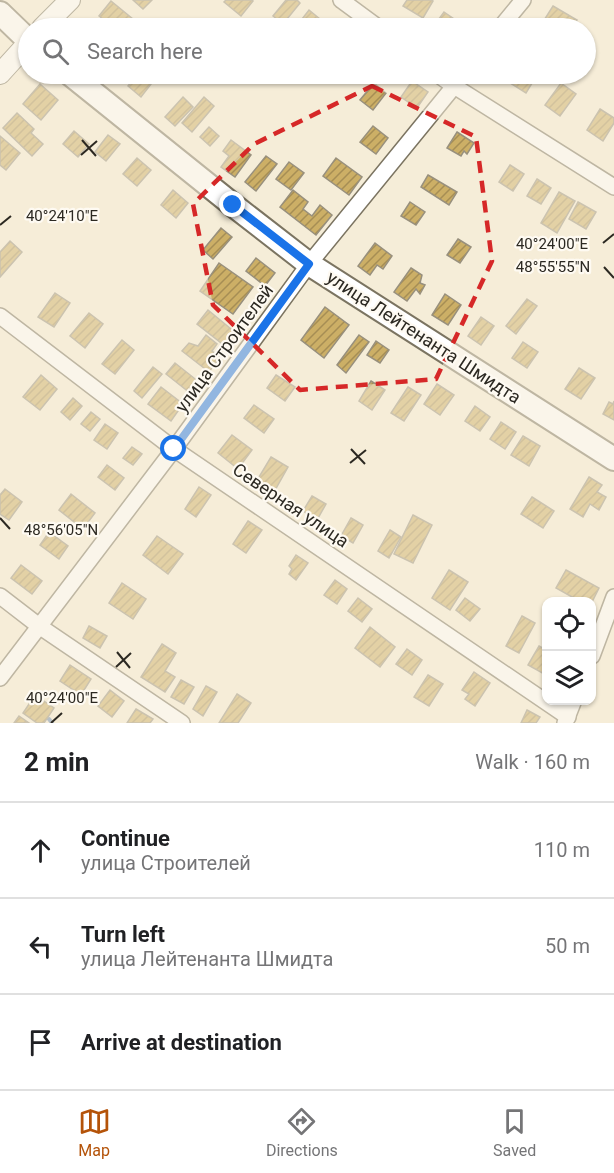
<!DOCTYPE html>
<html lang="en">
<head>
<meta charset="utf-8">
<style>
	:root { --surface:#fff; --page:#f2f2f2; --text:#202124; --muted:#757577; --line:#e0e0e0; --accent:#b45309 }
	body { margin:0; font-family:Roboto,sans-serif; background:var(--page); color:var(--text) }
	.controls { position:absolute; right:18px; bottom:18px; display:grid; overflow:hidden; border-radius:12px; box-shadow:0 2px 4px #0004 }
	.controls button { width:54px; height:54px; display:grid; place-items:center; padding:0; border:0; border-bottom:2px solid var(--line); background:var(--surface); color:var(--text); font:30px sans-serif }
	.stop { position:absolute; width:18px; height:18px; margin:-14px; border:4px solid #1a73e8; border-radius:50%; background:#fff }
	.stop.end { background:#1a73e8; border-color:#fff; box-shadow:0 2px 6px #0008 }
	.list { margin:0; padding:0; list-style:none }
	h2 { display:flex; justify-content:space-between; align-items:center; height:78px; margin:0; padding:0 24px; font-size:26px }
	h2 small { font-size:20px; font-weight:400; color:var(--muted) }
	.list li { display:grid; grid-template-columns:39px 1fr auto; gap:18px; align-items:center; box-sizing:border-box; height:96px; padding:0 24px; border-top:2px solid var(--line) }
	.list b { display:block; font-size:22px; white-space:nowrap }
	.list p { margin:0; font-size:20px; white-space:nowrap; color:var(--muted) }
	.list em { font-size:20px; font-style:normal; color:var(--muted) }
	.icon { flex:none; width:33px; height:33px; fill:none; stroke:currentColor; stroke-width:2; stroke-linecap:round; stroke-linejoin:round }
	.map { position:relative; flex:none; width:614px; height:723px; overflow:hidden }
	.search { position:absolute; background:var(--surface); box-shadow:0 2px 4px #0004; left:18px; right:18px; top:18px; height:66px; display:flex; align-items:center; gap:15px; box-sizing:border-box; padding:0 21px; border-radius:33px; color:var(--muted); font-size:22px }
	.sheet { height:366px; background:var(--surface) }
	nav { display:flex; justify-content:space-around; align-items:center; box-sizing:border-box; height:84px; border-top:2px solid var(--line); background:var(--surface); font-size:16px; color:var(--muted) }
	nav a { display:grid; justify-items:center; gap:3px }
	nav .on { color:var(--accent) }
	.map>svg:first-child { display:block }
	.lines { fill:none; stroke-linecap:round; stroke-linejoin:round }
	.stream { stroke:#6c8ab2; stroke-width:4 }
	.building { fill:url(#building-hatch); stroke:#98907d; stroke-width:1.5 }
	.minor-casing { stroke:#7b7461; stroke-width:18 }
	.tertiary-casing { stroke:#7b7461; stroke-width:22 }
	.secondary-casing { stroke:#7b7461; stroke-width:26 }
	.minor { stroke:#fff; stroke-width:15 }
	.tertiary { stroke:#fff; stroke-width:20 }
	.secondary { stroke:#fff; stroke-width:22 }
	.route { stroke:#1a73e8; stroke-width:8 }
	.marked { fill:none; stroke:#d62828; stroke-width:4.5; stroke-dasharray:12 8; stroke-linejoin:round }
	.ticks { fill:none; stroke:#2c2922; stroke-width:2 }
	.labels { text-anchor:middle; dominant-baseline:central; stroke-width:4.5; stroke-linejoin:round; paint-order:stroke }
	.street-label { font-size:18px; fill:#2c2922; stroke:#fefaf2 }
	.ticks-label { font-size:15px; text-anchor:middle; fill:#2c2922; stroke:#fefaf2; stroke-width:4.5; stroke-linejoin:round; paint-order:stroke }
</style>
</head>
<body>
<div class="map">
<svg width="614" height="723" viewBox="0 0 614 723">
	<defs>
		<pattern id="building-hatch" width="6" height="6" patternUnits="userSpaceOnUse" patternTransform="scale(1.5)"><rect width="6" height="6" fill="#ccaf66"/><path d="M-1 1l2-2M0 6l6-6M5 7l2-2" fill="none" stroke="#a68e54"/></pattern>
	</defs>
	<rect width="100%" height="100%" fill="#f5edd8"/>
	<g class="lines">
		<path class="stream" d="M49 719 52 723"/>
	</g>
	<g class="building">
		<path d="M133 0H152L143 9Z"/>
		<path d="M226 0H251L253 1 241 16 224 2Z"/>
		<path d="M286 0H297L300 3 283 24 273 16Z"/>
		<path d="M407 0H431L433 1 423 18 403 6Z"/>
		<path d="M111 1 133 19 125 28H114L99 16Z"/>
		<path d="M553 6 577 20 572 28H547L541 25Z"/>
		<path d="M309 10 320 19 312 28H295Z"/>
		<path d="M444 12 454 19 447 28H436L433 27Z"/>
		<path d="M329 22 337 28H325Z"/>
		<path d="M458 22 467 28H454Z"/>
		<path d="M138 74H148L155 79 141 97 128 86Z"/>
		<path d="M500 74H535L537 75 526 93 499 76Z"/>
		<path d="M412 81 428 92 417 108 401 97Z"/>
		<path d="M374 83 386 93 373 110 360 100Z"/>
		<path d="M561 83 576 94 560 116 545 105Z"/>
		<path d="M40 84 58 100 41 120 23 104Z"/>
		<path d="M183 97 193 107 175 126 165 117Z"/>
		<path d="M204 97 214 106 192 132 182 123Z"/>
		<path d="M600 109 614 118V123L603 141 587 130Z"/>
		<path d="M17 113 34 129 31 133 43 144 32 156 3 128Z"/>
		<path d="M373 126 388 138 376 154 360 142Z"/>
		<path d="M209 127 219 136 210 146 200 137Z"/>
		<path d="M74 131 89 144 78 157 63 144Z"/>
		<path d="M457 132 474 143 467 154 464 151 461 156 447 148Z"/>
		<path d="M108 135 120 144 106 161 95 152Z"/>
		<path d="M0 136 20 153 6 170 0 165Z"/>
		<path d="M231 140 251 155 235 177 221 167 229 156 223 151Z"/>
		<path d="M266 156 277 164 256 191 245 182Z"/>
		<path d="M137 158 151 170 137 186 123 174Z"/>
		<path d="M336 158 362 177 349 195 323 176Z"/>
		<path d="M289 162 304 173 291 190 276 179Z"/>
		<path d="M510 165 524 174 513 191 499 182Z"/>
		<path d="M428 175 457 192 449 205 421 187Z"/>
		<path d="M537 179 551 188 541 204 527 196Z"/>
		<path d="M173 190 188 203 176 218 161 205Z"/>
		<path d="M293 190 308 202 303 209 312 216 320 205 332 215 316 235 280 207Z"/>
		<path d="M559 192 575 201 557 233 541 223Z"/>
		<path d="M410 202 425 212 416 225 401 216Z"/>
		<path d="M578 202 596 212 586 229 569 219Z"/>
		<path d="M221 228 232 237 213 259 203 250Z"/>
		<path d="M458 239 471 247 460 263 447 255Z"/>
		<path d="M10 241 22 252 0 277V252Z"/>
		<path d="M375 243 392 256 383 269 377 265 370 275 358 266Z"/>
		<path d="M256 258 275 273 265 286 246 271Z"/>
		<path d="M219 263 253 287 233 314 200 291Z"/>
		<path d="M411 268 422 275 420 283 425 285 420 294 416 289 407 301 394 292Z"/>
		<path d="M55 293 70 303 54 327 38 317Z"/>
		<path d="M445 294 461 305 448 325 432 315Z"/>
		<path d="M527 299 537 306 516 334 506 326Z"/>
		<path d="M325 307 349 325 324 358 301 340Z"/>
		<path d="M208 310 236 333 225 346 197 324Z"/>
		<path d="M89 313 103 324 85 348 70 336Z"/>
		<path d="M481 317 494 326 481 345 468 336Z"/>
		<path d="M206 335 217 344 212 351 220 357 209 372 182 351 189 343 198 346Z"/>
		<path d="M359 335 369 342 346 373 337 365Z"/>
		<path d="M122 340 134 350 115 374 102 364Z"/>
		<path d="M376 341 389 350 380 363 367 355Z"/>
		<path d="M523 342 538 352 527 368 512 358Z"/>
		<path d="M175 363 199 382 190 393 166 374Z"/>
		<path d="M153 367 162 374 142 398 134 391Z"/>
		<path d="M579 368 595 378 581 399 565 389Z"/>
		<path d="M41 375 57 389 40 410 23 397Z"/>
		<path d="M276 375 295 387 285 401 267 388Z"/>
		<path d="M371 381 385 390 372 410 359 401Z"/>
		<path d="M437 384 454 395 440 415 424 404Z"/>
		<path d="M161 387 183 404 171 421 148 404Z"/>
		<path d="M408 387 421 395 404 421 391 413Z"/>
		<path d="M73 398 82 406 70 420 61 412Z"/>
		<path d="M614 401V420L603 414 609 402 613 404Z"/>
		<path d="M254 405 274 419 264 433 244 418Z"/>
		<path d="M475 406 490 417 480 431 465 421Z"/>
		<path d="M91 412 100 419 90 431 81 424Z"/>
		<path d="M501 422 516 432 505 449 490 439Z"/>
		<path d="M105 424 118 433 107 449 94 440Z"/>
		<path d="M232 435 252 450 238 469 218 453Z"/>
		<path d="M523 436 540 446 529 466 511 455Z"/>
		<path d="M132 447 142 454 133 465 123 458Z"/>
		<path d="M271 457 288 467 274 492 256 482Z"/>
		<path d="M107 465 124 478 115 490 98 477Z"/>
		<path d="M589 477 602 485 597 492 606 497 599 510 590 504 583 517 570 509Z"/>
		<path d="M199 487 211 495 196 517 185 509Z"/>
		<path d="M5 489 22 502 9 520 0 514V495Z"/>
		<path d="M71 494 95 513 83 529 59 510Z"/>
		<path d="M312 496 326 504 317 520 303 511Z"/>
		<path d="M532 497 554 511 543 528 521 514Z"/>
		<path d="M413 515 432 525 413 563 394 554Z"/>
		<path d="M351 518 363 525 353 543 341 536Z"/>
		<path d="M248 521 262 530 246 553 233 544Z"/>
		<path d="M390 530 401 537 389 558 378 551Z"/>
		<path d="M49 532 68 546 59 559 40 545Z"/>
		<path d="M157 536 183 554 168 574 143 555Z"/>
		<path d="M296 555 308 563 296 580 289 574 292 569 289 566Z"/>
		<path d="M21 565 42 581 32 594 11 578Z"/>
		<path d="M449 570 468 582 450 610 432 598Z"/>
		<path d="M566 570 599 588 592 602H581L556 588Z"/>
		<path d="M335 580 347 589 337 604 324 595Z"/>
		<path d="M122 583 146 599 133 619 109 603Z"/>
		<path d="M358 598 372 609 362 622 348 611Z"/>
		<path d="M465 598 480 609 470 621 456 610Z"/>
		<path d="M522 616 535 623 519 653 506 646Z"/>
		<path d="M89 626 107 636 100 648 83 638Z"/>
		<path d="M370 627 395 647 380 667 355 648Z"/>
		<path d="M162 644 176 653 165 671 175 677 165 692 141 677Z"/>
		<path d="M539 646 546 650V675L528 665Z"/>
		<path d="M407 649 422 660 412 675 396 664Z"/>
		<path d="M70 665 91 679 81 695 60 681Z"/>
		<path d="M474 672 490 683 475 706 465 699 469 694 462 690Z"/>
		<path d="M428 675 443 684 429 706 414 697Z"/>
		<path d="M181 680 194 687 184 704 171 697Z"/>
		<path d="M206 686 217 692 203 716 193 709Z"/>
		<path d="M110 690 124 701 112 717 98 706Z"/>
		<path d="M237 694 251 703 238 723H219Z"/>
		<path d="M35 695 54 708 44 723H37L23 713Z"/>
		<path d="M136 709 153 719 150 723H127Z"/>
		<path d="M527 710 540 717 536 723H521Z"/>
		<path d="M19 716 29 723H14Z"/>
	</g>
	<g class="lines">
		<defs>
			<g id="minor">
				<path d="M341 0 379 28"/>
				<path d="M500 28 523 0"/>
				<path d="M437 74 454 86 614 187"/>
				<path d="M0 316 174 449 568 717"/>
				<path d="M0 596 39 626 182 723"/>
				<path d="M592 656 614 597"/>
				<path d="M0 678 174 449 309 264 464 74"/>
				<path d="M565 723 574 700"/>
			</g>
			<g id="tertiary">
				<path d="M42 28 70 0"/>
				<path d="M0 74 28 43"/>
			</g>
			<g id="secondary">
				<path d="M0 13 28 40"/>
				<path d="M70 74 233 205 309 264 614 459"/>
			</g>
		</defs>
		<use href="#minor" class="minor-casing"/>
		<use href="#tertiary" class="tertiary-casing"/>
		<use href="#secondary" class="secondary-casing"/>
		<use href="#minor" class="minor"/>
		<use href="#tertiary" class="tertiary"/>
		<use href="#secondary" class="secondary"/>
	</g>
	<g class="lines">
		<path class="route" d="M174 449 309 264 233 205"/>
	</g>
	<path d="M0 0H614V723H0ZM372 86 476 137 492 261 436 379 300 390 213 305 193 204 254 144Z" fill="#f5edd8" fill-opacity=".55" fill-rule="evenodd"/>
	<path class="marked" d="M372 86 476 137 492 261 436 379 300 390 213 305 193 204 254 144Z"/>
	<path class="ticks" d="M82 140 96 156M81 155 97 141M0 225 11 216M603 243 614 234M604 267 614 278M351 449 365 464M350 463 366 450M0 518 10 529M117 652 130 668M116 667 131 653M51 723 62 713"/>
	<g class="labels">
		<g class="street-label">
			<text transform="translate(424 337) rotate(33)">улица Лейтенанта Шмидта</text>
			<text transform="translate(224 348) rotate(-54)">улица Строителей</text>
			<text transform="translate(291 505) rotate(34)">Северная улица</text>
		</g>
	</g>
	<g class="ticks-label">
		<text x="62" y="221">40°24'10"E</text>
		<text x="552" y="249">40°24'00"E</text>
		<text x="553" y="272">48°55'55"N</text>
		<text x="61" y="535">48°56'05"N</text>
		<text x="62" y="703">40°24'00"E</text>
	</g>
</svg>
<div class="controls">
<button><svg class="icon" aria-label="locate" viewBox="0 0 24 24"><circle cx="12" cy="12" r="6"/><path d="M12 2v4M12 18v4M2 12h4M18 12h4"/></svg></button>
<button><svg class="icon" aria-label="layers" viewBox="0 0 24 24"><path d="M12 4l9 5-9 5-9-5zM3 14l9 5 9-5"/></svg></button>
</div>
<div class="stop" style="left:174px;top:449px"></div>
<div class="stop end" style="left:233px;top:205px"></div>
<div class="search"><svg class="icon" aria-label="search" viewBox="0 0 24 24"><circle cx="10" cy="10" r="6"/><path d="M15 15l6 6"/></svg>Search here</div>
</div>
<section class="sheet">
<h2>2 min<small>Walk · 160 m</small></h2>
<ul class="list">
<li><svg class="icon" aria-label="ahead" viewBox="0 0 24 24"><path d="M12 20V5M6 11l6-6 6 6"/></svg><div><b>Continue</b><p>улица Строителей</p></div><em>110 m</em></li>
<li><svg class="icon" aria-label="left" viewBox="0 0 24 24"><path d="M17 20v-9H6M10 6l-5 5 5 5"/></svg><div><b>Turn left</b><p>улица Лейтенанта Шмидта</p></div><em>50 m</em></li>
<li><svg class="icon" aria-label="arrive" viewBox="0 0 24 24"><path d="M6 21V4h12l-3 4 3 4H6"/></svg><div><b>Arrive at destination</b></div></li>
</ul>
</section>
<nav>
<a class="on"><svg class="icon" aria-label="map" viewBox="0 0 24 24"><path d="M3 6l6-2 6 2 6-2v14l-6 2-6-2-6 2zM9 4v14M15 6v14"/></svg>Map</a>
<a><svg class="icon" aria-label="directions" viewBox="0 0 24 24"><path d="M12 3l9 9-9 9-9-9zM9 14v-3h6M13 9l2 2-2 2"/></svg>Directions</a>
<a><svg class="icon" aria-label="saved" viewBox="0 0 24 24"><path d="M7 4h10v16l-5-4-5 4z"/></svg>Saved</a>
</nav>
</body>
</html>
